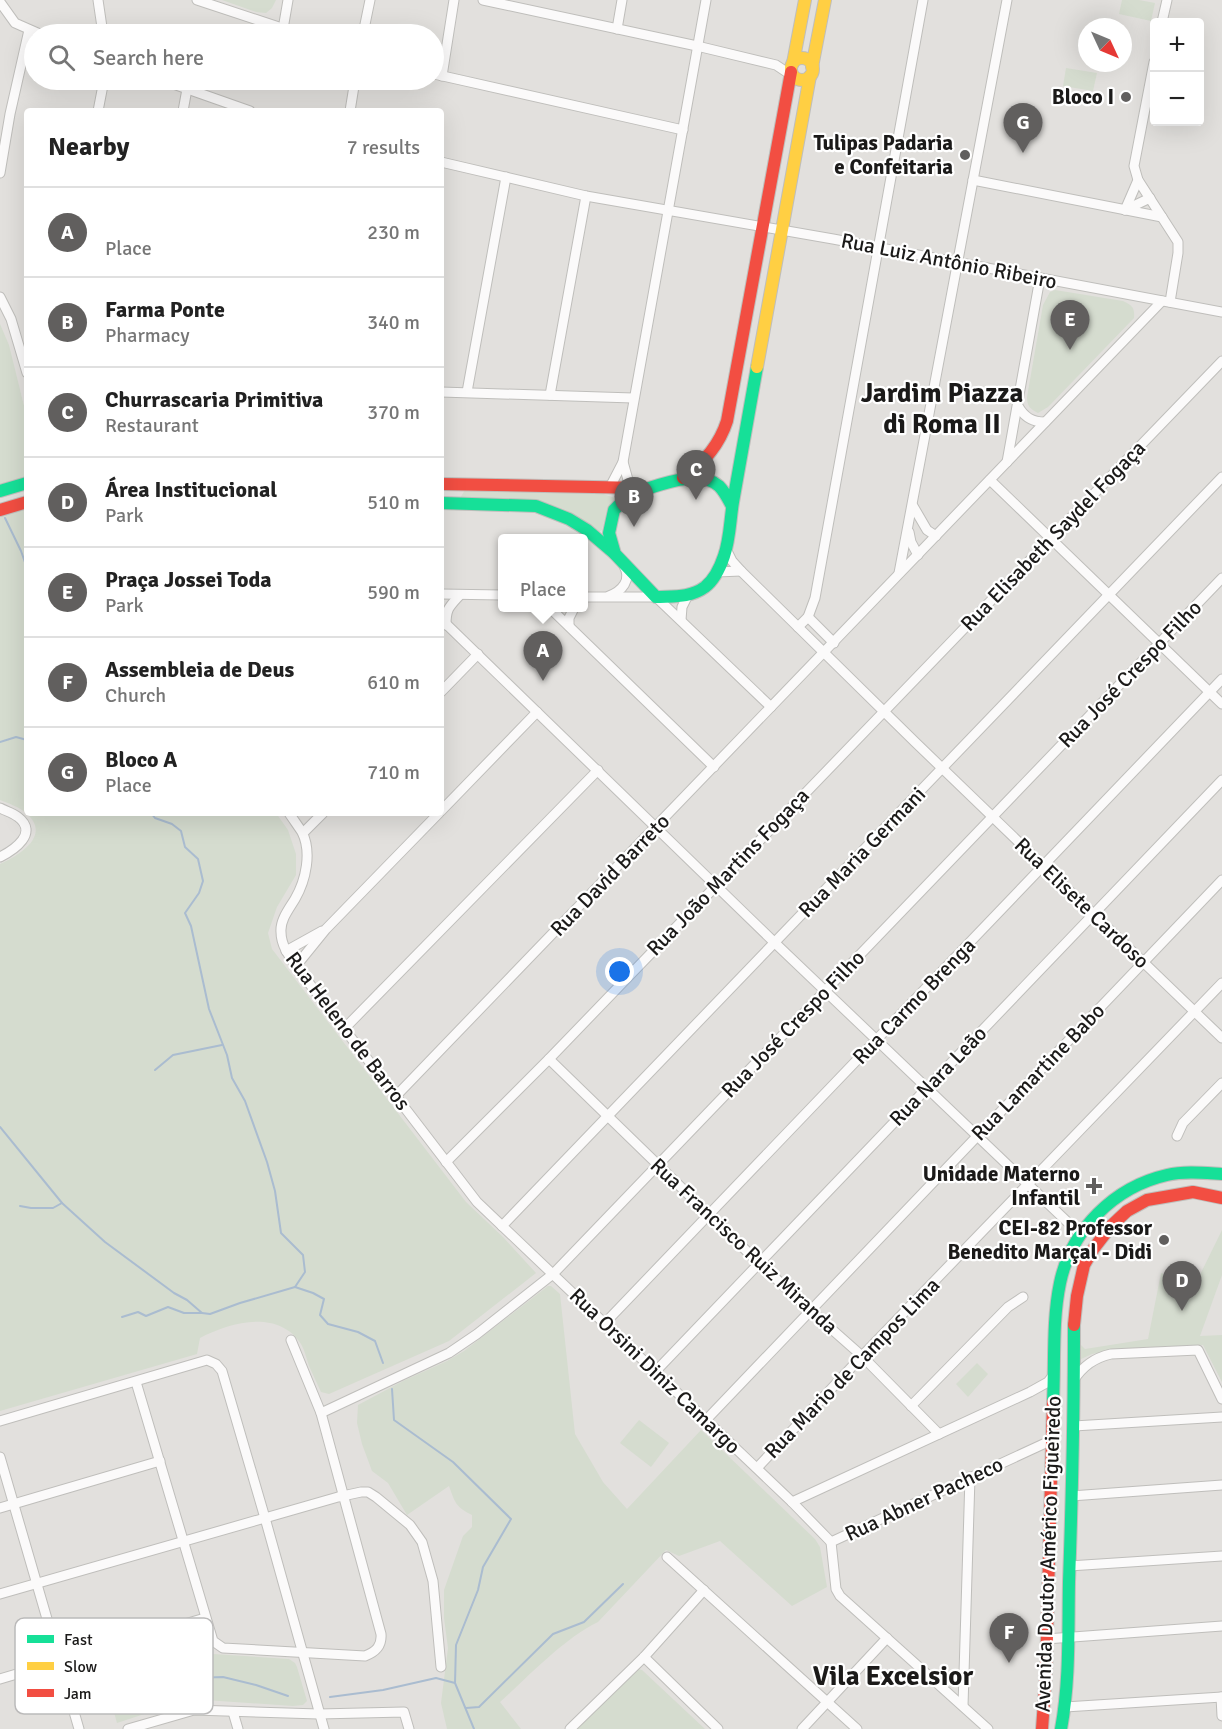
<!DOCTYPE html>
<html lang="en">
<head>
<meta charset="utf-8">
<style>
	:root { --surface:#fff; --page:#f6f6f6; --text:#222; --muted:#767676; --line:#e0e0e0; --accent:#615f5e }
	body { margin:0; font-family:Signika,"Noto Sans KR",sans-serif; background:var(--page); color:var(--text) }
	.controls { position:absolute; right:18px; top:18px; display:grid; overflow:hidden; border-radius:6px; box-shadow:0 6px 24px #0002 }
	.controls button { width:54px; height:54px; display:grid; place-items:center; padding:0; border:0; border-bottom:2px solid var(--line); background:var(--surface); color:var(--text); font:30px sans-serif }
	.compass { position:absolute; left:1078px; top:18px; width:54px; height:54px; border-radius:50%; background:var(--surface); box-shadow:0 6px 24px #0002; rotate:134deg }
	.you { position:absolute; left:620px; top:972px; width:21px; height:21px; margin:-15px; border:4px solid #fff; border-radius:50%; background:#1a73e8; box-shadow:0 0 0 9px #1a73e833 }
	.badge { display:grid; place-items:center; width:39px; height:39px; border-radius:50%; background:var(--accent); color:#fff; font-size:20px; font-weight:700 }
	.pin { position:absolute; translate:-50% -50px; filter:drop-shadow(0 2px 3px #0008) }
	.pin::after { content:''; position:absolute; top:32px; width:21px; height:18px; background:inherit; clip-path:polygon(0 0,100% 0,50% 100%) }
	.popup { position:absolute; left:498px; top:534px; width:90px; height:78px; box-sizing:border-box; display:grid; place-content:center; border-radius:6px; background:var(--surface); filter:drop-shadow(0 2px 4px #0005); font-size:20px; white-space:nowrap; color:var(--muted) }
	.popup b { font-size:22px; color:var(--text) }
	.popup::after { content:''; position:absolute; left:50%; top:100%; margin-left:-12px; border:12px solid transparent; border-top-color:var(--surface) }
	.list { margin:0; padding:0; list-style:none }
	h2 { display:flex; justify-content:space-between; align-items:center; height:78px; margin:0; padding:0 24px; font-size:26px }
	h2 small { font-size:20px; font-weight:400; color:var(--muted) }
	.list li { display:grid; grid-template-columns:39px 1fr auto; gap:18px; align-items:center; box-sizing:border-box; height:90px; padding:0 24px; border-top:2px solid var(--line) }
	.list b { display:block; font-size:22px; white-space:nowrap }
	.list p { margin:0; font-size:20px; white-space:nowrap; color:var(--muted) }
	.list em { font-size:20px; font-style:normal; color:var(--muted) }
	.icon { flex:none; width:33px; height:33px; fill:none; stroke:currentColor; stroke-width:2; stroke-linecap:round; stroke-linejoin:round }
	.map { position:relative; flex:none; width:1222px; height:1729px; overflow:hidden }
	.search { position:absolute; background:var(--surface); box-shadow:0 6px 24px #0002; left:24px; top:24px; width:420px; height:66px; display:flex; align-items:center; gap:15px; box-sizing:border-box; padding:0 21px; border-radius:33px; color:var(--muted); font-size:22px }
	.panel { position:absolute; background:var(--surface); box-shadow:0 6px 24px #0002; left:24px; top:108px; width:420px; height:708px; border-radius:6px }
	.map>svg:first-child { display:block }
	.green { fill:#d5dccf }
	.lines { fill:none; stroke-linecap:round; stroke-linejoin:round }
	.stream { stroke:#aabcd0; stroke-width:2 }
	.street-casing { stroke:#bfbebb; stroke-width:11 }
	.fast-casing { stroke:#bfbebb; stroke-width:14 }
	.slow-casing { stroke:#bfbebb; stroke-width:14 }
	.jam-casing { stroke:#bfbebb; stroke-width:14 }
	.street { stroke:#fbfafa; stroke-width:9 }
	.fast { stroke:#16e098; stroke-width:12 }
	.slow { stroke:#ffcf43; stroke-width:12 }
	.jam { stroke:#f24e42; stroke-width:12 }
	.poi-dot { fill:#615f5e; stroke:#fff; stroke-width:2 }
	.labels { text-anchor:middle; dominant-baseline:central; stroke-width:4.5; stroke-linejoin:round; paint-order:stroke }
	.poi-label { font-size:21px; font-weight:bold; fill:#1b1a19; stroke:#fff; text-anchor:end }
	.street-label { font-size:21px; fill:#1b1a19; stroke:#fff }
	.district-label { font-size:27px; font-weight:bold; fill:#1b1a19; stroke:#fff }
	.key { fill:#fff; stroke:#bbbaba; stroke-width:1.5 }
	.key-label { font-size:16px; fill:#1b1a19 }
</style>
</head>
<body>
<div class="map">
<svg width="1222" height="1729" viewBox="0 0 1222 1729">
	<rect width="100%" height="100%" fill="#e2e0dd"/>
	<g class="green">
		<path d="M222 0H276L272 8 266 13 256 12Z"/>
		<path d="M1122 0H1139L1155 3 1151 21 1119 14Z"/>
		<path d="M1066 68 1097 73 1093 91 1063 86Z"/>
		<path d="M1055 290 1123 301C1132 305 1135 308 1134 318L1048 407 1038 413C1030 409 1027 406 1027 397L1043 305 1050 292Z"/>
		<path d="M0 324 9 345 27 418V476L0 484Z"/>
		<path d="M465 490 603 494 615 498 607 509 602 530 599 532 585 521 566 510 538 500 460 498Z"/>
		<path d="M27 509V813H276L288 830 296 854V875L277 907 268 933 272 949 466 1202 503 1237 536 1273 449 1341 329 1394 321 1392C317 1383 313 1375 309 1366 307 1360 305 1351 301 1344 278 1309 231 1322 200 1338L197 1354 0 1411V864C20 855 52 835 26 813 19 807 8 803 0 800V517Z"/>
		<path d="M1222 1230V1275L1200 1336 1222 1335V1382L1203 1345 1113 1350 1092 1354 1079 1360V1343L1085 1349 1148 1339 1161 1273 1195 1285Z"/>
		<path d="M548 1286H551L560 1294 575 1434 603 1482 627 1509 701 1430 815 1539 820 1547 827 1587 792 1606 720 1541 679 1556 666 1550 598 1622C563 1639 529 1676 500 1702L521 1729H447L441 1703 448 1648 444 1618V1590L463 1536 472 1527V1515C456 1507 455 1503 449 1486L407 1515 388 1483 372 1471 362 1444 357 1423 358 1405 403 1381 447 1361 464 1351Z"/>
		<path d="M977 1363 988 1374 968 1397 956 1384Z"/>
		<path d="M639 1420 669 1443 651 1467 620 1443Z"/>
		<path d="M193 1631H197C204 1637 207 1647 213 1654L289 1659 295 1663 297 1667 307 1701 303 1705 293 1706 190 1699 117 1723 108 1691 118 1687 109 1656Z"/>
		<path d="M638 1669 642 1670 705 1729H577Z"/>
	</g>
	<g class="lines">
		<g class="stream">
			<path d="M5 518 21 551 27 568"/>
			<path d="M0 742 16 737 27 740"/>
			<path d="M151 813 155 818 172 824 181 831 185 847 198 859 203 881 199 893 185 913 191 926 209 1009 227 1055 232 1078 245 1101 267 1162 275 1191 281 1233 303 1255 305 1272 295 1287 313 1293 324 1299 320 1315 328 1324 358 1332 375 1341 383 1363"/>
			<path d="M155 1070 173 1055 222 1045"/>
			<path d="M0 1127 62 1203 105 1242 174 1293 187 1300 202 1313"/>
			<path d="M20 1206 31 1208H53L62 1203"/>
			<path d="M122 1317 138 1312 146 1316 168 1307 184 1313H202L210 1314 240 1303 295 1287"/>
			<path d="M392 1389 394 1420 453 1462 511 1519 483 1567 478 1590 456 1645 455 1683 474 1729"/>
			<path d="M193 1678 223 1677 256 1685 288 1696"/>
			<path d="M330 1697 383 1690 436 1678 455 1683"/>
			<path d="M466 1708 479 1707 553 1634 584 1622 623 1584"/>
		</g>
		<defs>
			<g id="street">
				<path d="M98 0 103 34"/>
				<path d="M197 0 300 34"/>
				<path d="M483 0 697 46 776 65 794 77"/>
				<path d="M0 2 15 23 40 34"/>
				<path d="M1162 22 1167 0"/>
				<path d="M283 29 288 0"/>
				<path d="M617 29 622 0"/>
				<path d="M363 34 370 0"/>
				<path d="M1154 62 1134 166 1138 180 1178 242V253L1170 302"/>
				<path d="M434 74 683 130"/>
				<path d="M442 76 454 0"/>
				<path d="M162 80 250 111"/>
				<path d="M98 111 104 80"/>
				<path d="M183 111 187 89"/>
				<path d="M350 111 355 80"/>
				<path d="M441 162 586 196 833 239 1222 312"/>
				<path d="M0 173 10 114 29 30"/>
				<path d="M973 180 1162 217"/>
				<path d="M1125 210 1138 180"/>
				<path d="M1125 210 1150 198"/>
				<path d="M0 297 11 319 27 373"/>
				<path d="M441 392 633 398"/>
				<path d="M467 392 506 177"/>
				<path d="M550 395 586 196"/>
				<path d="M1018 406C1024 417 1032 422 1045 422"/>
				<path d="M623 462 630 487"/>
				<path d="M1007 462 1040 278"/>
				<path d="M990 480 1222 704"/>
				<path d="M610 487 623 462 706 0"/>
				<path d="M913 506 927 530 936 536"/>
				<path d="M909 532 911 542 918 555"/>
				<path d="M726 549 732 561 741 571 915 742 1222 1038"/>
				<path d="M717 572 741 571"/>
				<path d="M899 573 1007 0"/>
				<path d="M441 594 502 595"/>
				<path d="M609 596C622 591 632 580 624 566"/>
				<path d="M584 597H656L771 707"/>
				<path d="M550 608 714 767"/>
				<path d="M808 617 834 643"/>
				<path d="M441 619 775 943 1080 1234"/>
				<path d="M681 620 682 607 688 595"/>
				<path d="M446 625C446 609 449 607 459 596"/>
				<path d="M569 626V618L574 608"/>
				<path d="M798 627 808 617 815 598 923 0"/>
				<path d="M441 692 478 654"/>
				<path d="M0 808C6 811 13 813 18 817 39 833 14 850 0 857"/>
				<path d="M441 811 537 712"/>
				<path d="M289 813C293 819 298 826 302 832 312 852 306 880 295 899 289 909 280 920 281 932 281 945 289 956 296 966L477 1202 792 1502 831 1542"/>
				<path d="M303 833 323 813"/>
				<path d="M286 951 322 931"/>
				<path d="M296 966 326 929 439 813"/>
				<path d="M344 1029 598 770"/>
				<path d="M549 1059 759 1263 810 1310 862 1356 939 1434"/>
				<path d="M396 1096 1162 301"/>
				<path d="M1177 1136 1183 1123 1222 1083"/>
				<path d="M446 1162 549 1059 1222 361"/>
				<path d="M502 1226 1222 477"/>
				<path d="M605 1323 1222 679"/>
				<path d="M655 1372 1222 780"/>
				<path d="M1073 1381C1083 1366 1094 1358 1111 1354L1198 1350 1222 1399"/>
				<path d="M136 1382 213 1641 223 1648 365 1656C376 1652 382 1646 381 1634L321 1413 291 1340"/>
				<path d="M911 1406 1008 1307 1023 1297"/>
				<path d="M321 1413 449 1353 477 1334 553 1274 1222 578"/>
				<path d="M706 1420 1222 880"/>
				<path d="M0 1421 207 1360 216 1364 222 1371 265 1518 324 1729"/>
				<path d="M1074 1426 1222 1417"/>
				<path d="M0 1457 79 1729"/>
				<path d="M757 1468 862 1356 1222 983"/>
				<path d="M1071 1496 1222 1485"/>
				<path d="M792 1502 1030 1392 1048 1382 1054 1374"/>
				<path d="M0 1508 160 1461"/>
				<path d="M667 1557 857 1729"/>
				<path d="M1069 1566 1222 1556"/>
				<path d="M0 1594 338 1497 361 1492H368L376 1497 410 1525 422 1542 433 1581 441 1667"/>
				<path d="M1046 1639 1222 1626"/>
				<path d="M644 1657 718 1729"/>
				<path d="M0 1679 205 1618"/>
				<path d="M1221 1697 1222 1716"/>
				<path d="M963 1706 970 1477"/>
				<path d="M1065 1707 1222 1697"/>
				<path d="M233 1712 238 1729"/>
				<path d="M128 1729 194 1710 319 1714 404 1712 409 1729"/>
				<path d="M570 1729 644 1657 704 1590"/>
				<path d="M802 1729 887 1638"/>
				<path d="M988 1729 840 1596 836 1589 831 1542 1052 1440"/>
			</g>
			<g id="fast">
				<path d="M0 491 27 483"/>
				<path d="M441 503 536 506 569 519 587 530 614 553"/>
				<path d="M732 506C728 499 725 492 719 486 699 468 658 486 636 492L629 495 614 510 609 533 615 554 656 597C673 596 690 598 705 587 714 580 720 568 724 556 730 539 730 520 733 502 741 457 749 412 757 367"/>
				<path d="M1053 1402C1055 1363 1052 1321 1060 1283 1071 1230 1114 1187 1167 1175 1185 1171 1204 1173 1222 1174"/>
				<path d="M1061 1729C1070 1681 1068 1631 1069 1582 1072 1497 1074 1411 1074 1325"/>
			</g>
			<g id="slow">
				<circle cx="802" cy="69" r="11"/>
				<path d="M793 63 805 0"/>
				<path d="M812 67 825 0"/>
				<path d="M757 367 810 76"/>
			</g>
			<g id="jam">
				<path d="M683 478C704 463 719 446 727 421L791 72"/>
				<path d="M441 484 642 488"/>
				<path d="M0 510 27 502"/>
				<path d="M1074 1325 1077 1296 1084 1265 1094 1248 1111 1226 1127 1211 1147 1200 1193 1192 1222 1198"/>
				<path d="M1042 1729 1046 1674 1053 1402"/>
			</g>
		</defs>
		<use href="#street" class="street-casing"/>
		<use href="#fast" class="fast-casing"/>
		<use href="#slow" class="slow-casing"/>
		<use href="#jam" class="jam-casing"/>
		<use href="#street" class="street"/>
		<use href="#fast" class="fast"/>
		<use href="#slow" class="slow"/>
		<use href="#jam" class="jam"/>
	</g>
	<g class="poi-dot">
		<circle cx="1126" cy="97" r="6"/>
		<circle cx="965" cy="155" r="6"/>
		<path d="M1091 1177h6v6h6v6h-6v6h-6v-6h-6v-6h6z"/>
		<circle cx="1164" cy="1240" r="6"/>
	</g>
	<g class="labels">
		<g class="poi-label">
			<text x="1114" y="97">Bloco I</text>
			<text x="953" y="143">Tulipas Padaria<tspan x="953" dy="24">e Confeitaria</tspan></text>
			<text x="1080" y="1174">Unidade Materno<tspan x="1080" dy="24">Infantil</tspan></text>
			<text x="1152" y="1228">CEI-82 Professor<tspan x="1152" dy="24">Benedito Marçal - Didi</tspan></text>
		</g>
		<g class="street-label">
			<text transform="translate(949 261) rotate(11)">Rua Luiz Antônio Ribeiro</text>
			<text transform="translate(1053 536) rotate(-46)">Rua Elisabeth Saydel Fogaça</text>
			<text transform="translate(1130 674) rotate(-46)">Rua José Crespo Filho</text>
			<text transform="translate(862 852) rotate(-46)">Rua Maria Germani</text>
			<text transform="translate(728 872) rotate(-46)">Rua João Martins Fogaça</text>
			<text transform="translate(610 875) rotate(-46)">Rua David Barreto</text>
			<text transform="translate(1082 903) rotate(44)">Rua Elisete Cardoso</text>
			<text transform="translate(914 1001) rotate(-46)">Rua Carmo Brenga</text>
			<text transform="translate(793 1024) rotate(-46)">Rua José Crespo Filho</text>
			<text transform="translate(348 1031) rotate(53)">Rua Heleno de Barros</text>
			<text transform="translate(1038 1072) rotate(-46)">Rua Lamartine Babo</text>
			<text transform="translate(938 1076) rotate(-46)">Rua Nara Leão</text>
			<text transform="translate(744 1246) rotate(43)">Rua Francisco Ruiz Miranda</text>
			<text transform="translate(852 1368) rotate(-46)">Rua Mario de Campos Lima</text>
			<text transform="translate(655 1371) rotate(44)">Rua Orsini Diniz Camargo</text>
			<text transform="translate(924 1499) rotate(-25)">Rua Abner Pacheco</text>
			<text transform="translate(1048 1554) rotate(-88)">Avenida Doutor Américo Figueiredo</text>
		</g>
		<g class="district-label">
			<text x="942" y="393">Jardim Piazza<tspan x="942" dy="31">di Roma II</tspan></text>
			<text x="893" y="1676">Vila Excelsior</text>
		</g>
	</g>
	<rect x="15" y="1618" width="198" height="96" rx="9" class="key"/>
	<rect x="27" y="1635" width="27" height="8" fill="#16e098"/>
	<rect x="27" y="1662" width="27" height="8" fill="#ffcf43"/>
	<rect x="27" y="1689" width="27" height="8" fill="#f24e42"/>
	<g class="key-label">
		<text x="64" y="1645">Fast</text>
		<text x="64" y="1672">Slow</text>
		<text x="64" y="1699">Jam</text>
	</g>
</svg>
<div class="controls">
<button>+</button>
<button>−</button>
</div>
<svg class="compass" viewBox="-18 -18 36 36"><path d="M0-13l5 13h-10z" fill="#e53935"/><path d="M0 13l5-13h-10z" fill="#767676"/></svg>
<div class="you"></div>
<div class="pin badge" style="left:543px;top:681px">A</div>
<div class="popup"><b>ㅤ</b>Place</div>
<div class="pin badge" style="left:634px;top:527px">B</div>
<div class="pin badge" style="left:696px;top:500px">C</div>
<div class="pin badge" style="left:1182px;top:1311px">D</div>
<div class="pin badge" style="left:1070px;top:350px">E</div>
<div class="pin badge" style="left:1009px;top:1663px">F</div>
<div class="pin badge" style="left:1023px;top:153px">G</div>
<div class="search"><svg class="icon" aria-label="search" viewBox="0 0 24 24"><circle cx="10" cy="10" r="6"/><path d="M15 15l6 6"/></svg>Search here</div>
<section class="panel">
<h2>Nearby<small>7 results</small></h2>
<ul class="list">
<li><span class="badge">A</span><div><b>ㅤ</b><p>Place</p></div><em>230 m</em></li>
<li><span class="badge">B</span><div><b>Farma Ponte</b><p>Pharmacy</p></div><em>340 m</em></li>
<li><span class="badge">C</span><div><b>Churrascaria Primitiva</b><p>Restaurant</p></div><em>370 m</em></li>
<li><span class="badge">D</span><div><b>Área Institucional</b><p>Park</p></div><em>510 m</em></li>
<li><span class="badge">E</span><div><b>Praça Jossei Toda</b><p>Park</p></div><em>590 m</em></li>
<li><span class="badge">F</span><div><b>Assembleia de Deus</b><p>Church</p></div><em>610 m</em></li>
<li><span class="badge">G</span><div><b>Bloco A</b><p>Place</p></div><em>710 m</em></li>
</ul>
</section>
</div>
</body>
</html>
